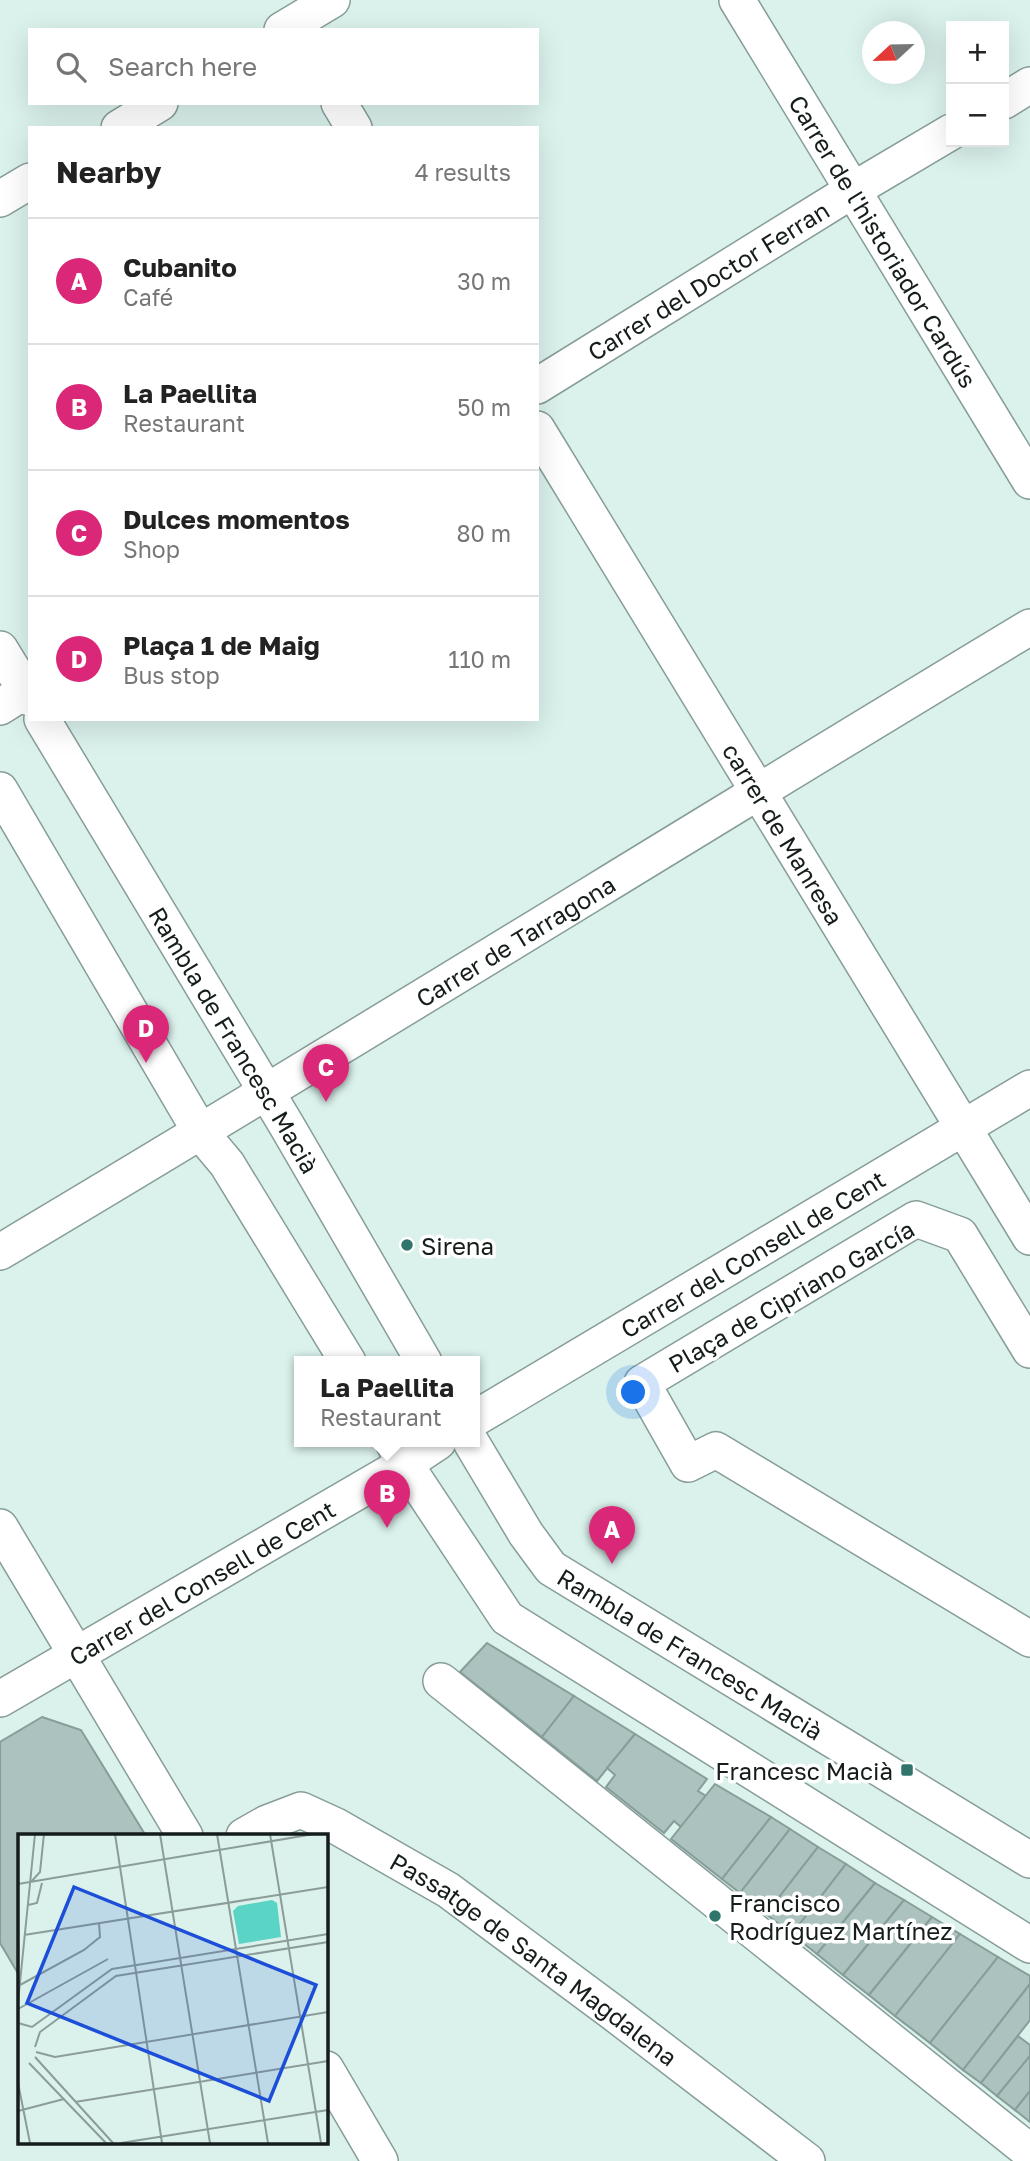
<!DOCTYPE html>
<html lang="en">
<head>
<meta charset="utf-8">
<style>
	:root { --surface:#fff; --page:#f2f2f2; --text:#222; --muted:#767676; --line:#e0e0e0; --accent:#db2777 }
	body { margin:0; font-family:"Golos Text",sans-serif; background:var(--page); color:var(--text) }
	.controls { position:absolute; right:21px; top:21px; display:grid; overflow:hidden; border-radius:0px; box-shadow:0 7px 28px #0002 }
	.controls button { width:63px; height:63px; display:grid; place-items:center; padding:0; border:0; border-bottom:2px solid var(--line); background:var(--surface); color:var(--text); font:35px sans-serif }
	.compass { position:absolute; left:862px; top:21px; width:63px; height:63px; border-radius:50%; background:var(--surface); box-shadow:0 7px 28px #0002; rotate:248deg }
	.you { position:absolute; left:634px; top:1393px; width:24px; height:24px; margin:-18px; border:5px solid #fff; border-radius:50%; background:#1a73e8; box-shadow:0 0 0 10px #1a73e833 }
	.badge { display:grid; place-items:center; width:46px; height:46px; border-radius:50%; background:var(--accent); color:#fff; font-size:23px; font-weight:700 }
	.pin { position:absolute; translate:-50% -58px; filter:drop-shadow(0 2px 4px #0008) }
	.pin::after { content:''; position:absolute; top:37px; width:24px; height:21px; background:inherit; clip-path:polygon(0 0,100% 0,50% 100%) }
	.popup { position:absolute; left:294px; top:1356px; width:186px; height:91px; box-sizing:border-box; display:grid; place-content:center; border-radius:0px; background:var(--surface); filter:drop-shadow(0 2px 5px #0005); font-size:23px; white-space:nowrap; color:var(--muted) }
	.popup b { font-size:26px; color:var(--text) }
	.popup::after { content:''; position:absolute; left:50%; top:100%; margin-left:-14px; border:14px solid transparent; border-top-color:var(--surface) }
	.list { margin:0; padding:0; list-style:none }
	h2 { display:flex; justify-content:space-between; align-items:center; height:91px; margin:0; padding:0 28px; font-size:30px }
	h2 small { font-size:23px; font-weight:400; color:var(--muted) }
	.list li { display:grid; grid-template-columns:46px 1fr auto; gap:21px; align-items:center; box-sizing:border-box; height:126px; padding:0 28px; border-top:2px solid var(--line) }
	.list b { display:block; font-size:26px; white-space:nowrap }
	.list p { margin:0; font-size:23px; white-space:nowrap; color:var(--muted) }
	.list em { font-size:23px; font-style:normal; color:var(--muted) }
	.icon { flex:none; width:38px; height:38px; fill:none; stroke:currentColor; stroke-width:2; stroke-linecap:round; stroke-linejoin:round }
	.map { position:relative; flex:none; width:1030px; height:2161px; overflow:hidden }
	.search { position:absolute; background:var(--surface); box-shadow:0 7px 28px #0002; left:28px; top:28px; width:511px; height:77px; display:flex; align-items:center; gap:18px; box-sizing:border-box; padding:0 24px; border-radius:0px; color:var(--muted); font-size:26px }
	.panel { position:absolute; background:var(--surface); box-shadow:0 7px 28px #0002; left:28px; top:126px; width:511px; height:595px; border-radius:0px }
	.map>svg:first-child { display:block }
	.building { fill:#acc2be; stroke:#879d99; stroke-width:2 }
	.lines { fill:none; stroke-linecap:round; stroke-linejoin:round }
	.minor-casing { stroke:#879d99; stroke-width:38 }
	.minor { stroke:#fff; stroke-width:35 }
	.poi-dot { fill:#2f756c; stroke:#fff; stroke-width:2.5 }
	.labels { text-anchor:middle; dominant-baseline:central; stroke-width:7; stroke-linejoin:round; paint-order:stroke }
	.street-label { font-size:24px; fill:#151d1c; stroke:#fff }
	.poi-label { font-size:24px; fill:#151d1c; stroke:#fff; text-anchor:start }
	.inset-road { fill:none; stroke:#8b9c99; stroke-width:2 }
	.view { fill:#1d4ed8; fill-opacity:0.15; stroke:#1d4ed8; stroke-width:3.5 }
	.inset-edge { fill:none; stroke:#151d1c; stroke-width:3.5 }
</style>
</head>
<body>
<div class="map">
<svg width="1030" height="2161" viewBox="0 0 1030 2161">
	<rect width="100%" height="100%" fill="#daf1ec"/>
	<g class="building">
		<path d="M487 1643 574 1696 542 1737 460 1672Z"/>
		<path d="M574 1696 635 1734 597 1781 542 1737Z"/>
		<path d="M42 1717 81 1730 146 1836H19V1975L0 1943V1742Z"/>
		<path d="M635 1734 707 1779 698 1791 706 1796 681 1827 674 1821 664 1833 606 1787 615 1775 607 1768Z"/>
		<path d="M715 1784 771 1817 722 1879 671 1839Z"/>
		<path d="M771 1817 790 1829 740 1893 722 1879Z"/>
		<path d="M790 1829 818 1847 766 1914 740 1893Z"/>
		<path d="M818 1847 846 1864 792 1934 766 1914Z"/>
		<path d="M846 1864 875 1883 817 1954 792 1934Z"/>
		<path d="M875 1883 904 1900 843 1975 817 1954Z"/>
		<path d="M904 1900 932 1917 869 1995 843 1975Z"/>
		<path d="M932 1917 960 1934 895 2016 869 1995Z"/>
		<path d="M960 1934 998 1957 930 2043 895 2016Z"/>
		<path d="M998 1957 1030 1976V1984L963 2070 930 2043Z"/>
		<path d="M1030 1984V2020L981 2083 963 2070Z"/>
		<path d="M1018 2036 1030 2045V2056L997 2096 981 2083Z"/>
		<path d="M1030 2056V2091L1015 2110 997 2096Z"/>
		<path d="M1030 2091V2122L1015 2110Z"/>
	</g>
	<g class="lines">
		<defs>
			<g id="minor">
				<path id="s1" d="M737 0 1030 481"/>
				<path d="M282 30 332 0"/>
				<path d="M1004 101 1030 85"/>
				<path d="M339 103 354 128"/>
				<path d="M119 128 160 103"/>
				<path d="M0 199 30 181"/>
				<path id="s2" d="M537 386 853 190 951 132"/>
				<path id="s3" d="M537 429 1030 1237"/>
				<path d="M0 649 30 698"/>
				<path d="M0 707 30 688"/>
				<path id="s4" d="M42 719 287 1126 424 1362"/>
				<path d="M0 790 201 1133 227 1164 348 1362"/>
				<path id="s5" d="M0 1252C345 1047 686 834 1030 627"/>
				<path d="M1030 1350 960 1235 916 1219 642 1383 688 1464 716 1450 1030 1639"/>
				<path id="s6" d="M474 1419 1030 1088"/>
				<path d="M393 1442 405 1464 507 1618 1030 1945"/>
				<path id="s7" d="M471 1442 526 1534 551 1568 1030 1860"/>
				<path d="M0 1527 185 1836"/>
				<path d="M441 1681 1030 2152"/>
				<path id="s8" d="M0 1699 405 1464 438 1442"/>
				<path id="s9" d="M244 1836 267 1823 301 1810 336 1826 448 1890 615 2014 807 2161"/>
				<path d="M326 2069 380 2161"/>
			</g>
		</defs>
		<use href="#minor" class="minor-casing"/>
		<use href="#minor" class="minor"/>
	</g>
	<g class="poi-dot">
		<circle cx="407" cy="1245" r="7"/>
		<rect x="900" y="1763" width="14" height="14" rx="3.5"/>
		<circle cx="715" cy="1916" r="7"/>
	</g>
	<g class="labels">
		<g class="street-label">
			<text stroke="none"><textPath href="#s1" startOffset="282">Carrer de l'historiador Cardús</textPath></text>
			<text stroke="none"><textPath href="#s2" startOffset="201">Carrer del Doctor Ferran</textPath></text>
			<text stroke="none"><textPath href="#s3" startOffset="474">carrer de Manresa</textPath></text>
			<text stroke="none"><textPath href="#s5" startOffset="602">Carrer de Tarragona</textPath></text>
			<text stroke="none"><textPath href="#s4" startOffset="374">Rambla de Francesc Macià</textPath></text>
			<text stroke="none"><textPath href="#s6" startOffset="324">Carrer del Consell de Cent</textPath></text>
			<text transform="translate(791 1296) rotate(-30)">Plaça de Cipriano García</text>
			<text stroke="none"><textPath href="#s8" startOffset="233">Carrer del Consell de Cent</textPath></text>
			<text stroke="none"><textPath href="#s7" startOffset="313">Rambla de Francesc Macià</textPath></text>
			<text stroke="none"><textPath href="#s9" startOffset="340">Passatge de Santa Magdalena</textPath></text>
		</g>
		<g class="poi-label">
			<text x="421" y="1245">Sirena</text>
			<text x="893" y="1770" text-anchor="end">Francesc Macià</text>
			<text x="729" y="1902">Francisco<tspan x="729" dy="28">Rodríguez Martínez</tspan></text>
		</g>
	</g>
	<g transform="translate(18 1834)">
		<rect width="310" height="310" fill="#daf1ec"/>
		<path d="M254 66 259 69 263 103 221 110 215 77 220 72Z" fill="#5ad4c4"/>
		<path class="inset-road" d="M97 0 144 309M142 0 192 309M199 0 250 309M252 0 303 309M13 48 22 38 26 0M0 50 296 0M10 71 19 69 24 49M6 101 310 53M2 151 66 116 82 103 81 89M0 168 17 0M0 175 90 125M0 189 14 193 94 135 310 100M17 213 22 198 98 142 310 108M18 218 37 223 310 178M17 223 95 309M11 229 88 309M0 249 12 309M57 268 310 227M0 277 46 265M103 309 310 276"/>
		<path class="view" d="M56 53 298 151 251 267 9 169Z"/>
		<rect width="310" height="310" class="inset-edge"/>
	</g>
</svg>
<div class="controls">
<button>+</button>
<button>−</button>
</div>
<svg class="compass" viewBox="-18 -18 36 36"><path d="M0-13l5 13h-10z" fill="#e53935"/><path d="M0 13l5-13h-10z" fill="#767676"/></svg>
<div class="you"></div>
<div class="pin badge" style="left:612px;top:1564px">A</div>
<div class="pin badge" style="left:387px;top:1528px">B</div>
<div class="popup"><b>La Paellita</b>Restaurant</div>
<div class="pin badge" style="left:326px;top:1102px">C</div>
<div class="pin badge" style="left:146px;top:1063px">D</div>
<div class="search"><svg class="icon" aria-label="search" viewBox="0 0 24 24"><circle cx="10" cy="10" r="6"/><path d="M15 15l6 6"/></svg>Search here</div>
<section class="panel">
<h2>Nearby<small>4 results</small></h2>
<ul class="list">
<li><span class="badge">A</span><div><b>Cubanito</b><p>Café</p></div><em>30 m</em></li>
<li><span class="badge">B</span><div><b>La Paellita</b><p>Restaurant</p></div><em>50 m</em></li>
<li><span class="badge">C</span><div><b>Dulces momentos</b><p>Shop</p></div><em>80 m</em></li>
<li><span class="badge">D</span><div><b>Plaça 1 de Maig</b><p>Bus stop</p></div><em>110 m</em></li>
</ul>
</section>
</div>
</body>
</html>
